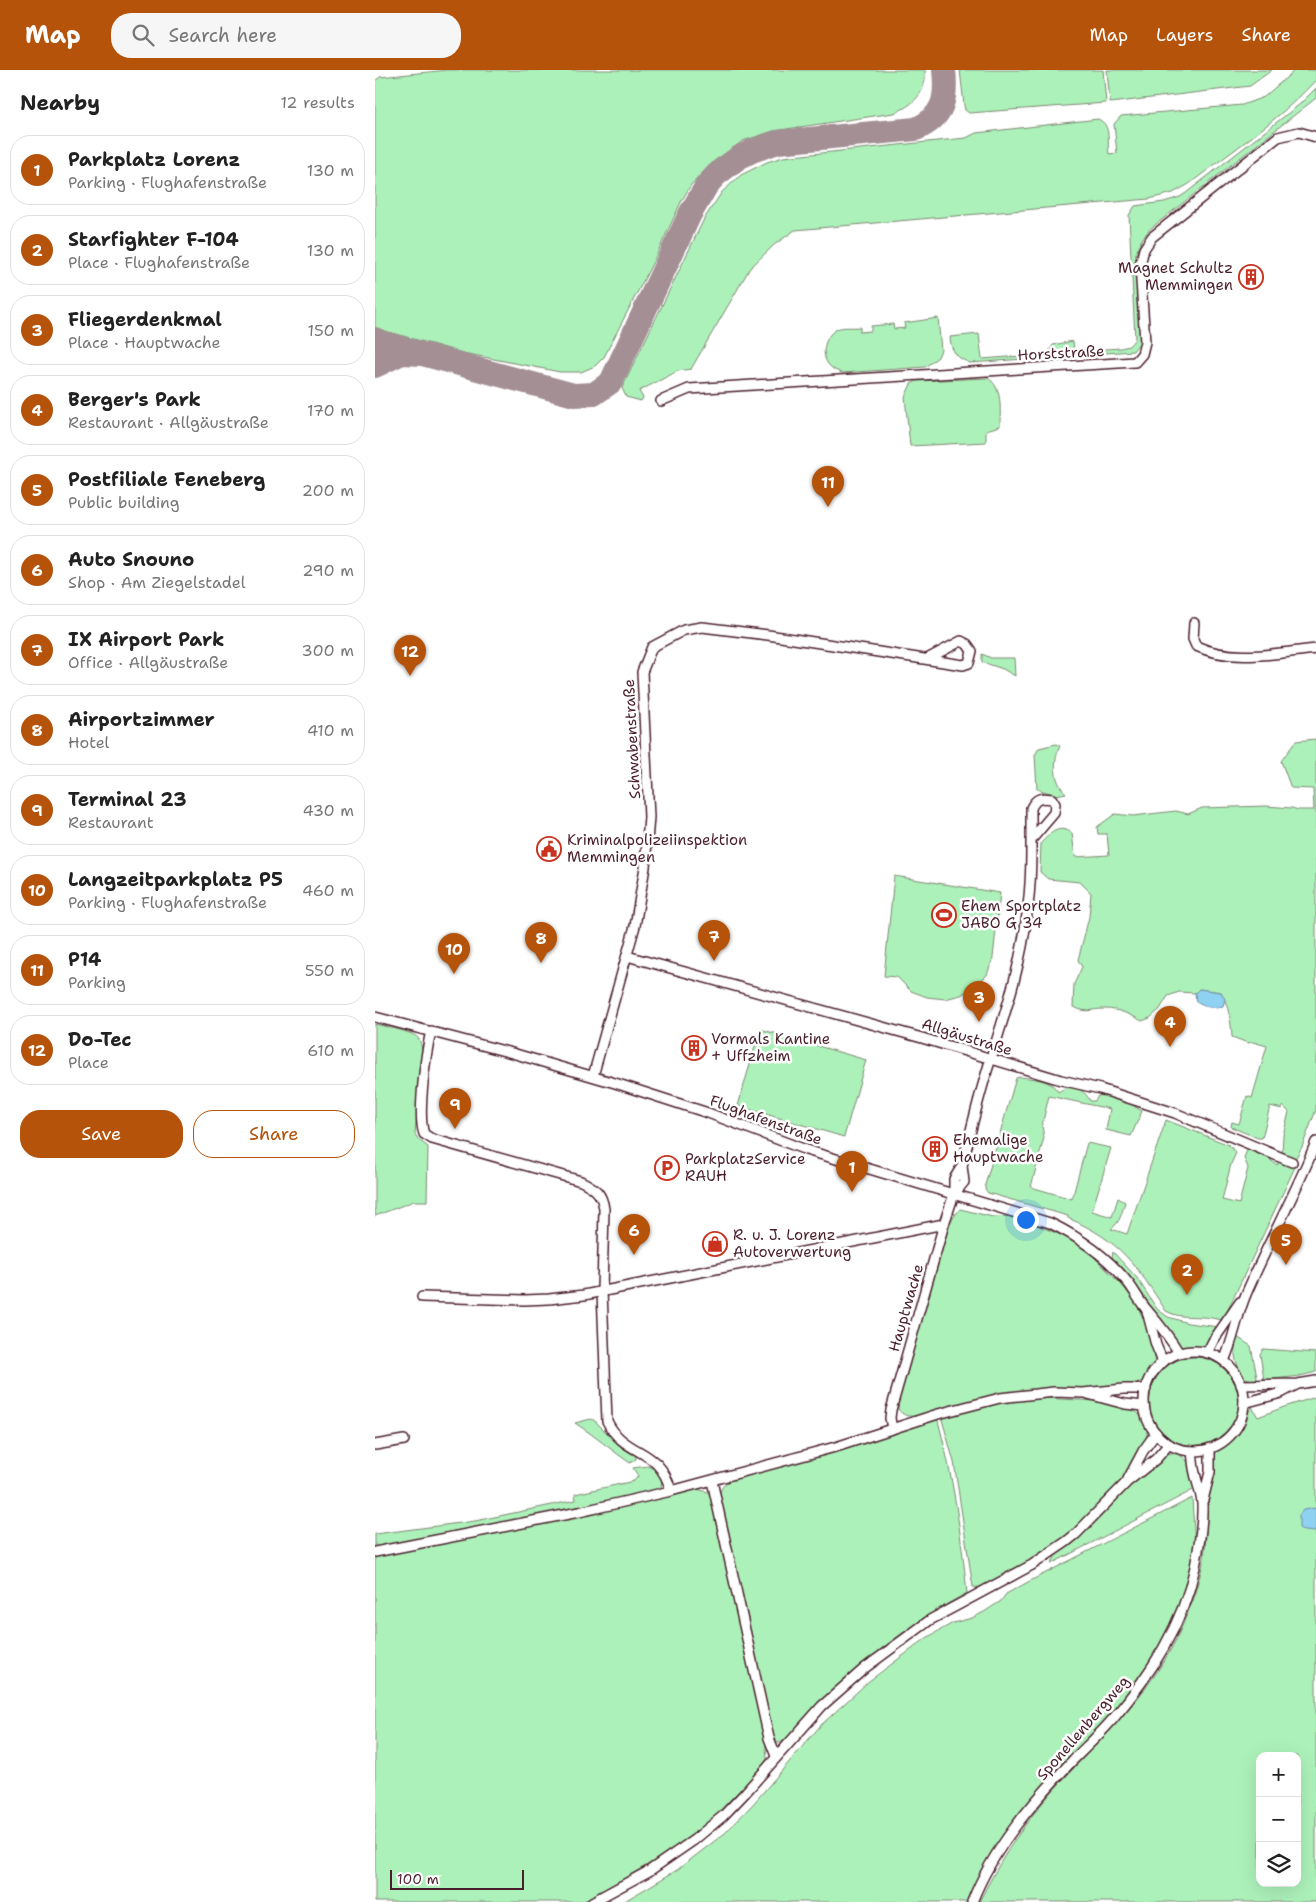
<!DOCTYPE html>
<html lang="en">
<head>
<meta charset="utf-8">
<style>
	:root { --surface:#fff; --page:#f6f6f6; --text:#222; --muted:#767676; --line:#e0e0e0; --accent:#b45309 }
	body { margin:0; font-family:"Shantell Sans",sans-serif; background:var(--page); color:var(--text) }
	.controls { position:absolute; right:15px; bottom:15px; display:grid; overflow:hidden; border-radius:10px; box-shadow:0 5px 20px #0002 }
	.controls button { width:45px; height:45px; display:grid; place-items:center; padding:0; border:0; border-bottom:1px solid var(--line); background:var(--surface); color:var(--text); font:25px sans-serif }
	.scale { position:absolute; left:15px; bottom:12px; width:134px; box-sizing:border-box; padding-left:5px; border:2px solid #4a1f2b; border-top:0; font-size:14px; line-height:18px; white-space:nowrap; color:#4a1f2b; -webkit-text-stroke:4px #fff; paint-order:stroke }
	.you { position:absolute; left:650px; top:1149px; width:18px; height:18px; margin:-12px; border:4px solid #fff; border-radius:50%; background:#1a73e8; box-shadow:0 0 0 8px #1a73e833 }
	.badge { display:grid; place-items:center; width:32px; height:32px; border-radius:50%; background:var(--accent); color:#fff; font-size:16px; font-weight:700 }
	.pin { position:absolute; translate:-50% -41px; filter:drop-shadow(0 1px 2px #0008) }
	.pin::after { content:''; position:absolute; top:26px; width:18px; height:15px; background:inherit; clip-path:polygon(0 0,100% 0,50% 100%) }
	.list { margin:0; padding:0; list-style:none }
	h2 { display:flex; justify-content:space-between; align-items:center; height:65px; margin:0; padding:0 20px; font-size:21px }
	h2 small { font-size:16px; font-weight:400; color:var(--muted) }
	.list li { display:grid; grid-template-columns:32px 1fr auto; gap:15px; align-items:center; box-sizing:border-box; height:70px; margin:0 10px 10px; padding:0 10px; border:1px solid var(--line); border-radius:20px }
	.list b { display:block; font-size:19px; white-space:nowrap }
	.list p { margin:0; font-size:16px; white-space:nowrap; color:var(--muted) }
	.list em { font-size:16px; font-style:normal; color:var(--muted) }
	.actions { display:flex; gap:10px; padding:15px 20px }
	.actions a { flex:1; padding:11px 0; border:1px solid var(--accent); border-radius:20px; text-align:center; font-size:18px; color:var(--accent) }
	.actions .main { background:var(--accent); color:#fff }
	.icon { flex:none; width:28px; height:28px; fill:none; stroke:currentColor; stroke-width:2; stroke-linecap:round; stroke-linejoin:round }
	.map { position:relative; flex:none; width:941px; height:1832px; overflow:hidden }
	header { display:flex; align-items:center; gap:30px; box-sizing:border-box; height:70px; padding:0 25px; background:var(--accent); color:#fff }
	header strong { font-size:24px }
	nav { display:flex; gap:28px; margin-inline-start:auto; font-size:18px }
	.search { width:350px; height:45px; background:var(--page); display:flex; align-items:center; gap:12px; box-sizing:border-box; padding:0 18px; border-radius:20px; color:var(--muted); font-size:19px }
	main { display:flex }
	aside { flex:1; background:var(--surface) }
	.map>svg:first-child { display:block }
	.green { fill:#adf1ba; stroke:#7c8872; fill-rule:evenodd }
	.water { fill:#8fd1f1; stroke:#738aa2 }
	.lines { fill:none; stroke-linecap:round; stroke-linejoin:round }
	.taxiway { stroke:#a48f95; stroke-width:24 }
	.minor-casing { stroke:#4a1f2b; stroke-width:12 }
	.minor { stroke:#fff; stroke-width:9 }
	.labels { text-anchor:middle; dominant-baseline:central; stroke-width:5; stroke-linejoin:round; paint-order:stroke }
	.poi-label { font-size:15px; fill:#4a1f2b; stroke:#fff; text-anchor:start }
	.street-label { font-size:15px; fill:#4a1f2b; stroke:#fff }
</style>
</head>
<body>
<header>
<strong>Map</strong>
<div class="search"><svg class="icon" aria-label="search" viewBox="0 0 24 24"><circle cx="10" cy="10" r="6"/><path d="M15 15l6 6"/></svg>Search here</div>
<nav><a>Map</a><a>Layers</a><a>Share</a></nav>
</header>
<main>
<aside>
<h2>Nearby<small>12 results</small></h2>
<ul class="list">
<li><span class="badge">1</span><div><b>Parkplatz Lorenz</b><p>Parking · Flughafenstraße</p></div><em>130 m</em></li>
<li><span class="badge">2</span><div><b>Starfighter F-104</b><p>Place · Flughafenstraße</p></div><em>130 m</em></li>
<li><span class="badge">3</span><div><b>Fliegerdenkmal</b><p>Place · Hauptwache</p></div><em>150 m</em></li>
<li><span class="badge">4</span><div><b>Berger's Park</b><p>Restaurant · Allgäustraße</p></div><em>170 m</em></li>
<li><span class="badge">5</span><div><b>Postfiliale Feneberg</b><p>Public building</p></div><em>200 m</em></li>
<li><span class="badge">6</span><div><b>Auto Snouno</b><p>Shop · Am Ziegelstadel</p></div><em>290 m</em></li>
<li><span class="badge">7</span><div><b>IX Airport Park</b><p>Office · Allgäustraße</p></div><em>300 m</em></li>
<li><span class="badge">8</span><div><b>Airportzimmer</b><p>Hotel</p></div><em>410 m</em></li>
<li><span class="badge">9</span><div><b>Terminal 23</b><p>Restaurant</p></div><em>430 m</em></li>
<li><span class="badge">10</span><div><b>Langzeitparkplatz P5</b><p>Parking · Flughafenstraße</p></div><em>460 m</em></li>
<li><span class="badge">11</span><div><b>P14</b><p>Parking</p></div><em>550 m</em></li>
<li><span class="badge">12</span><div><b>Do-Tec</b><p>Place</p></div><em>610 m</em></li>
</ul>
<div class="actions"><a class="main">Save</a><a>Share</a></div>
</aside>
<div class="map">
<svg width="941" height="1832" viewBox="0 0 941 1832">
	<rect width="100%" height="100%" fill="#fff"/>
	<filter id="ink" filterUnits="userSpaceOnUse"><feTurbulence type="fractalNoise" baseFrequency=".02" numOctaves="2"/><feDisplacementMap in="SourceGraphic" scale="10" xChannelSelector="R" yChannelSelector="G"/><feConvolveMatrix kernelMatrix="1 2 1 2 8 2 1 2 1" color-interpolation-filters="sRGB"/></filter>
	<g filter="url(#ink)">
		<g class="green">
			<path d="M73 0H550C552 22 539 35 519 43L398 61 368 71 339 91 316 115 307 130 280 188 229 287 220 296 206 302H185L88 283 0 258V11L5 7Z"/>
			<path d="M585 0H728L731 33 594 43 590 40 589 35Z"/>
			<path d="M732 0H897L875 16 735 33Z"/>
			<path d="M920 0H941V10C904 50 857 81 814 114L798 123 774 129 420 160 399 175 375 198 316 299 303 301 264 321 268 328 266 331 251 327 247 318 329 149 347 122 366 105 392 92 408 87 591 68 601 63 723 49C737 55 732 72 734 84L742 83 739 54 746 46 867 35 889 27Z"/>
			<path d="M941 18V28L775 159 767 169 761 183 766 267 765 272 758 281 595 293C582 288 576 282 575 267L604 264 607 289 672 284 678 275 698 271 699 281 746 278 754 276 760 269 754 145 760 136 789 132 805 127 811 123 925 34Z"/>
			<path d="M563 248 566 280 563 287 550 297 467 303C463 301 458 300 456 297 444 288 449 265 462 259 469 256 476 258 485 257V262L496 261V256L518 254 519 259 530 258 529 253Z"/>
			<path d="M613 308C628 318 625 339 625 356L611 360V372L535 376 530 327 536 314 542 311Z"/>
			<path d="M607 584 616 588H639L640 606 628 599 607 592Z"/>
			<path d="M941 669V1040L927 1077 920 1089 907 1084 908 1065 914 1042 908 1036 907 1039 895 1036 887 1068H883L856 1057 857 1052 864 1054 872 1026 877 1028 892 976 878 972 873 973 857 967C856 950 854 938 846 922L824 919 820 923 804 922 793 926 785 939 775 948 767 951C754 944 744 939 729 939 714 939 715 944 698 937L699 914 707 897 703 890 714 847 716 823 705 812 673 809 665 802 666 773C675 763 684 754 697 763L700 787 734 785 732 764H723L722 757 740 744 758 746 801 741 813 744 827 738 891 736 917 738 923 740H939L938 719 916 718 906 691 921 671Z"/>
			<path d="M681 674 685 676C678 691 678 711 691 723L681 725 662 719 660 685 664 678Z"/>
			<path d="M519 806 625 823 618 888 612 905 599 917 586 925 570 929 552 927 536 921 522 907 509 906Z"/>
			<path d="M0 954C10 957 37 961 43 968 46 971 46 976 47 980L40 1064 43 1069 53 1077 52 1131H39L0 1146Z"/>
			<path d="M385 959 491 990 469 1067 363 1036Z"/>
			<path d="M645 1007C659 1009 676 1009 683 1022 696 1013 709 1018 715 1031H720L723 1026 732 1025 746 1028 767 1041 756 1066 731 1060 735 1039 674 1026 667 1055 669 1068 656 1117 697 1129 712 1073 736 1078 717 1141 737 1147 743 1128 750 1132C747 1142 745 1153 736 1159L752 1164 791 1050 854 1075 861 1083 856 1094 847 1130 864 1134 873 1098 869 1088 872 1080C884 1081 893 1088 902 1095L904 1090 921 1095 848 1250C841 1249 834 1247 827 1247 814 1246 804 1248 791 1241 761 1195 746 1171 693 1148V1146L613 1123 610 1119V1115L641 1008Z"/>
			<path d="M585 1139 618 1147 634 1146 662 1155 700 1171 714 1182 747 1215 761 1233 769 1250 776 1268 780 1288V1294L769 1311 752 1315 560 1341C546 1344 532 1352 523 1339V1332L575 1152Z"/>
			<path d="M738 1182 762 1208 782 1239 793 1247 813 1253 844 1257 829 1279 808 1278 803 1274 763 1219 737 1187Z"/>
			<path d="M862 1267 876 1276 882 1307 880 1311 867 1307C861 1291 857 1285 862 1267Z"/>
			<path d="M888 1279 941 1283V1302L925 1306 889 1310 885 1284Z"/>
			<circle cx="819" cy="1332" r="45"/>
			<path d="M941 1327V1832H604C622 1796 643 1762 669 1731 715 1677 774 1629 804 1563 815 1539 824 1513 829 1488 831 1474 831 1460 832 1446 834 1425 838 1403 841 1382 852 1377 864 1367 869 1355 872 1348 872 1343 877 1337L883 1347 909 1337ZM885 1686H922V1813H885Z"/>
			<path d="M667 1328 722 1331 760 1341C767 1346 773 1355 772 1364 769 1390 720 1443 700 1461 677 1480 649 1496 622 1509 615 1513 606 1519 598 1517L579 1392 566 1346 616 1333Z"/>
			<path d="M562 1347C578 1405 586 1463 592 1523 538 1552 488 1590 444 1633 434 1643 416 1669 404 1673L400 1671 398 1667 345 1428C344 1419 349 1413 357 1410L490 1373Z"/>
			<path d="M216 1349 220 1351 246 1377 261 1386V1389L255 1393C236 1380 219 1365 200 1353Z"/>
			<path d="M794 1383C817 1384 816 1401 820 1419L676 1494C685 1474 709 1460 725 1445 747 1424 768 1398 794 1383Z"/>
			<path d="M273 1396C284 1399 288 1408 286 1419L230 1432 0 1477V1464L100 1451 201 1430 200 1424 259 1411 263 1406 258 1398Z"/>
			<path d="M322 1419 333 1422 336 1426 390 1668 392 1689 385 1699 339 1747 308 1772 281 1790 208 1832H0V1487L181 1451Z"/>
			<path d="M817 1428 820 1477 814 1505 806 1531 781 1583 733 1648 669 1715 645 1745 609 1798 591 1832H248L302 1800 350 1763 378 1734 446 1655 494 1611 553 1567 578 1553 597 1548 609 1542 626 1531 631 1524 655 1511Z"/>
		</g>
		<g class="water">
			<path d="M824 919 846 922 850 929 848 936C838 939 829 937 821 932L820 923Z"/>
			<path d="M941 1438V1462L929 1461 924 1458V1445L928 1440Z"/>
		</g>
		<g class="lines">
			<g class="taxiway">
				<path d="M0 269 5 272 41 282"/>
				<path d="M0 296 27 283 47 284 199 325 219 324 236 312 315 144 332 115 341 105 363 88 377 81 403 72 541 59C569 47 572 28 569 0"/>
			</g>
			<defs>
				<g id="minor">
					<path d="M286 331 314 319 760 292 767 284 770 272 765 195 769 179 777 167 903 67 924 62 941 67"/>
					<path d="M819 553 818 569 821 576C858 593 901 583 941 579"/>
					<path d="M252 886 547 968 686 1010 725 1019 800 1043 917 1092"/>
					<path d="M0 947 137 983 240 1013 333 1043 431 1080 675 1153C706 1168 733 1187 754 1214 760 1222 765 1232 772 1240 784 1254 795 1268 804 1283"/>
					<path d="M56 961C51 982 42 1045 49 1064L57 1069 206 1111C220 1118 227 1123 229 1139L227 1221 232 1351C250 1388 284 1375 296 1421"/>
					<path d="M218 1006 260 856 270 797 274 747 267 602 277 577 309 560 327 557 393 565 588 595 594 593 597 581 592 574 586 571 552 589"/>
					<path d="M579 1124 589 1112 587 1096"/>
					<path d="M47 1227 149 1230 174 1229 209 1225 569 1154"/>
					<path d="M772 1241 781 1275 788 1292"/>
					<circle cx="819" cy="1331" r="50"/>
					<path d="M832 1283 838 1271 865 1232"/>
					<path d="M849 1291C859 1269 862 1244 872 1222 894 1171 921 1123 941 1072"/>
					<path d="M866 1315 923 1314 941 1311"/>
					<path d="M713 1324 750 1334 769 1336"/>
					<path d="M869 1333 906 1323 921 1315"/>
					<path d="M517 1359 515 1348 516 1340 569 1154 579 1124V1109L587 1096C595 1065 602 1033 612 1001 628 949 646 898 652 844 657 809 656 773 656 738 661 728 666 727 677 729L680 734 679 743 656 770"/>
					<path d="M0 1375 29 1370"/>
					<path d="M753 1409 768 1381 781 1363"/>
					<path d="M337 1411 394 1668 401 1686"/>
					<path d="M828 1430 835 1402V1378"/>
					<path d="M0 1482 204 1442 296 1421 464 1376 563 1344 625 1328 679 1322 708 1323 749 1319H771"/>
					<path d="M217 1832 274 1801 319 1770 348 1746 370 1723 447 1636 490 1598 555 1550 657 1495 691 1472 701 1464 752 1412 781 1389 794 1374"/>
					<path d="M597 1832C618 1778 658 1732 698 1690 711 1677 725 1664 738 1649 775 1605 808 1555 820 1497 824 1477 828 1454 827 1433 826 1423 822 1413 820 1403 818 1396 818 1388 817 1381"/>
				</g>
			</defs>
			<use href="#minor" class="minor-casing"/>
			<use href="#minor" class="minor"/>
		</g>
	</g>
	<defs>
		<symbol id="building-ring" viewBox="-11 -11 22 22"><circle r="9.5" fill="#fff" stroke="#c8321e" stroke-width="1.5"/><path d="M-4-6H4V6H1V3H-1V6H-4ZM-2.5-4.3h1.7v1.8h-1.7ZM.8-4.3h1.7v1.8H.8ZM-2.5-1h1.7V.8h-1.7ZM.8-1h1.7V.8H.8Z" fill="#c8321e"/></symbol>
		<symbol id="civic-ring" viewBox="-11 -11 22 22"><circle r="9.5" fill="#fff" stroke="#c8321e" stroke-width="1.5"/><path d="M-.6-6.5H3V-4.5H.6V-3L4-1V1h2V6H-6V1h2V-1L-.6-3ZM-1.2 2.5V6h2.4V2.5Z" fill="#c8321e"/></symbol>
		<symbol id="stadium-ring" viewBox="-11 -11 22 22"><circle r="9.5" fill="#fff" stroke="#c8321e" stroke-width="1.5"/><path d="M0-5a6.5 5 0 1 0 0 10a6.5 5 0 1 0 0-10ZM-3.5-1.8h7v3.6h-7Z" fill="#c8321e"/></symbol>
		<symbol id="parking-ring" viewBox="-11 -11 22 22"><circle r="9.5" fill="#fff" stroke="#c8321e" stroke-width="1.5"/><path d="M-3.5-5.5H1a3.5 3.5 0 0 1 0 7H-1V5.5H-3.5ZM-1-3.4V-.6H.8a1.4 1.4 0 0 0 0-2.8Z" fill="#c8321e"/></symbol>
		<symbol id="shop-ring" viewBox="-11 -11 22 22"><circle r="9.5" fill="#fff" stroke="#c8321e" stroke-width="1.5"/><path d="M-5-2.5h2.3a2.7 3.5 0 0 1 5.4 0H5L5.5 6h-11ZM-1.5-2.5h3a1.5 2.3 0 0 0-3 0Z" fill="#c8321e"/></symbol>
	</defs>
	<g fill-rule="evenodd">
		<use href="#building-ring" x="862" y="193" width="28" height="28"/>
		<use href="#civic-ring" x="160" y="765" width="28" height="28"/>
		<use href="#stadium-ring" x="555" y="831" width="28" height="28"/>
		<use href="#building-ring" x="305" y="964" width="28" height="28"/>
		<use href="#building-ring" x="546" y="1065" width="28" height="28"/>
		<use href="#parking-ring" x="278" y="1084" width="28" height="28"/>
		<use href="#shop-ring" x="326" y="1160" width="28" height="28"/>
	</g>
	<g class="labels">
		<g class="poi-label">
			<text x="858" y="198" text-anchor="end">Magnet Schultz<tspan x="858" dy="17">Memmingen</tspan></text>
			<text x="192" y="770">Kriminalpolizeiinspektion<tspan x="192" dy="17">Memmingen</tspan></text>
			<text x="586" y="836">Ehem Sportplatz<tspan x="586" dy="17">JABO G 34</tspan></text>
			<text x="336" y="969">Vormals Kantine<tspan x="336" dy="17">+ Uffzheim</tspan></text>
			<text x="578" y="1070">Ehemalige<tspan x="578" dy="17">Hauptwache</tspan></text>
			<text x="310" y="1089">ParkplatzService<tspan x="310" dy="17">RAUH</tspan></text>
			<text x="358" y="1165">R. u. J. Lorenz<tspan x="358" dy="17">Autoverwertung</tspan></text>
		</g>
		<g class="street-label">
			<text transform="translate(686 283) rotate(-3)">Horststraße</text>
			<text transform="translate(257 669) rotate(-93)">Schwabenstraße</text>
			<text transform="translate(592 967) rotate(17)">Allgäustraße</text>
			<text transform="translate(391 1050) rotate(20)">Flughafenstraße</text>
			<text transform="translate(531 1238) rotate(-74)">Hauptwache</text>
			<text transform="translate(708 1658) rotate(-49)">Sponellenbergweg</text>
		</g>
	</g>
</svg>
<div class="controls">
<button>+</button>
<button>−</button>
<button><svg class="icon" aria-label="layers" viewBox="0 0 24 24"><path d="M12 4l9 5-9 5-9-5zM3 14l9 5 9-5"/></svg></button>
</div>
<div class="scale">100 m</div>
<div class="you"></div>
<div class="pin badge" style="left:477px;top:1122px">1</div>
<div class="pin badge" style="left:812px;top:1225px">2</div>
<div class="pin badge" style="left:604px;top:952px">3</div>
<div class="pin badge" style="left:795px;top:977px">4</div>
<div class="pin badge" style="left:911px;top:1195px">5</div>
<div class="pin badge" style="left:259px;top:1185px">6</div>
<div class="pin badge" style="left:339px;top:891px">7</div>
<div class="pin badge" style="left:166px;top:893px">8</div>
<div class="pin badge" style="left:80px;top:1059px">9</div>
<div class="pin badge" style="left:79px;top:904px">10</div>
<div class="pin badge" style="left:453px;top:437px">11</div>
<div class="pin badge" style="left:35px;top:606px">12</div>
</div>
</main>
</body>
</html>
